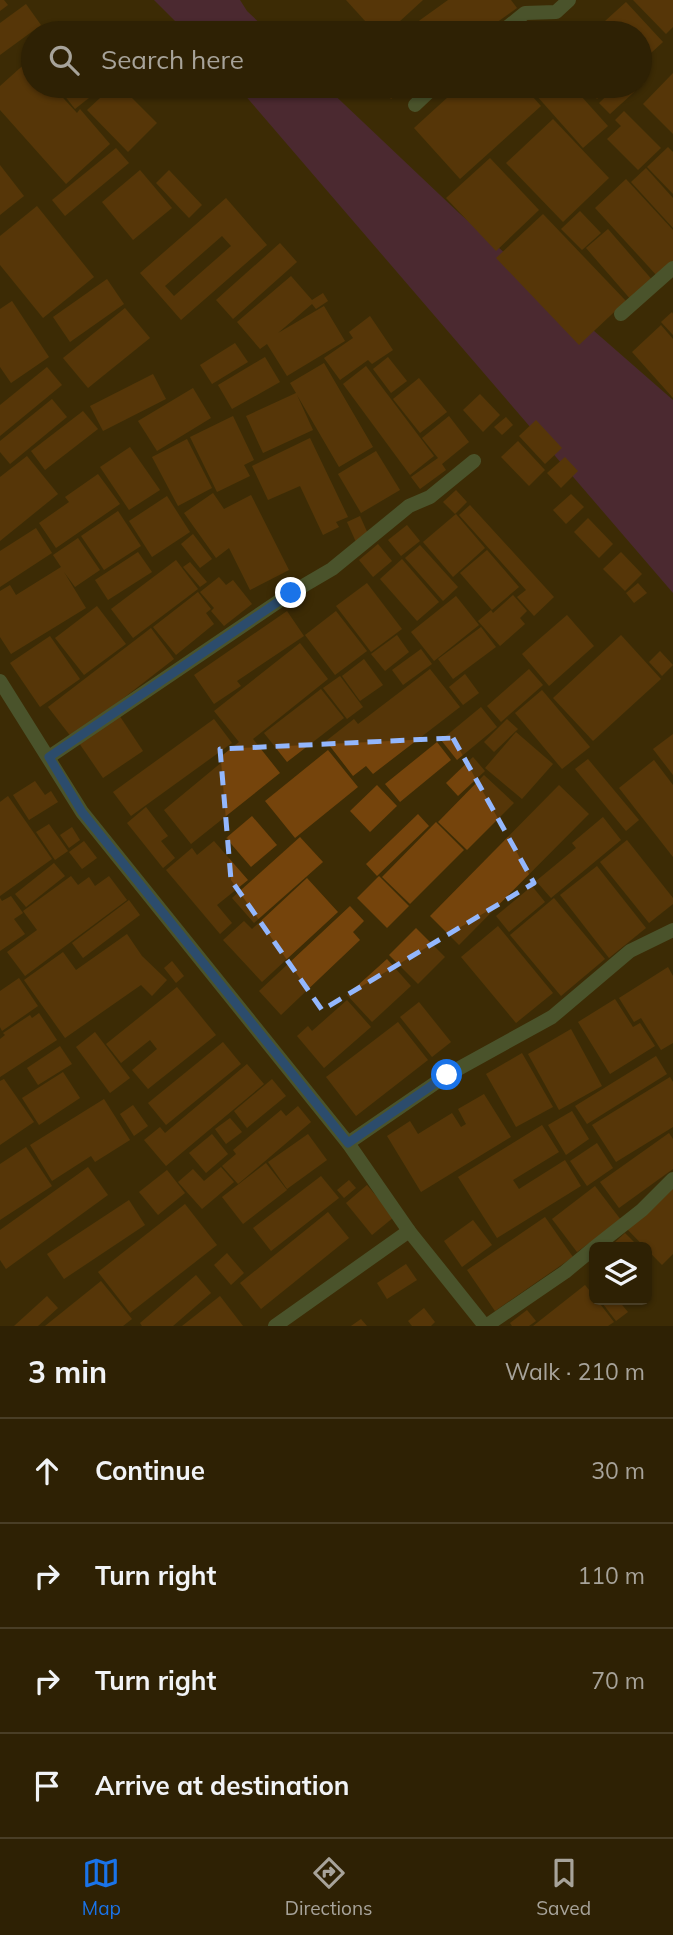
<!DOCTYPE html>
<html lang="en">
<head>
<meta charset="utf-8">
<style>
	:root { --surface:#2e2104; --page:#36290e; --text:#f1f3f6; --muted:#a7a39a; --line:#493e26; --accent:#1a73e8 }
	body { margin:0; font-family:Mulish,sans-serif; background:var(--page); color:var(--text) }
	.controls { position:absolute; right:21px; bottom:21px; display:grid; overflow:hidden; border-radius:10px; box-shadow:0 2px 5px #0004 }
	.controls button { width:63px; height:63px; display:grid; place-items:center; padding:0; border:0; border-bottom:2px solid var(--line); background:var(--surface); color:var(--text); font:35px sans-serif }
	.stop { position:absolute; width:21px; height:21px; margin:-16px; border:5px solid #1a73e8; border-radius:50%; background:#fff }
	.stop.end { background:#1a73e8; border-color:#fff; box-shadow:0 2px 7px #0008 }
	.list { margin:0; padding:0; list-style:none }
	h2 { display:flex; justify-content:space-between; align-items:center; height:91px; margin:0; padding:0 28px; font-size:30px }
	h2 small { font-size:23px; font-weight:400; color:var(--muted) }
	.list li { display:grid; grid-template-columns:46px 1fr auto; gap:21px; align-items:center; box-sizing:border-box; height:105px; padding:0 28px; border-top:2px solid var(--line) }
	.list b { display:block; font-size:26px; white-space:nowrap }
	.list em { font-size:23px; font-style:normal; color:var(--muted) }
	.icon { flex:none; width:38px; height:38px; fill:none; stroke:currentColor; stroke-width:2; stroke-linecap:round; stroke-linejoin:round }
	.map { position:relative; flex:none; width:673px; height:1326px; overflow:hidden }
	.search { position:absolute; background:var(--surface); box-shadow:0 2px 5px #0004; left:21px; right:21px; top:21px; height:77px; display:flex; align-items:center; gap:18px; box-sizing:border-box; padding:0 24px; border-radius:38px; color:var(--muted); font-size:26px }
	.sheet { height:511px; background:var(--surface) }
	nav { display:flex; justify-content:space-around; align-items:center; box-sizing:border-box; height:98px; border-top:2px solid var(--line); background:var(--surface); font-size:19px; color:var(--muted) }
	nav a { display:grid; justify-items:center; gap:4px }
	nav .on { color:var(--accent) }
	.map>svg:first-child { display:block }
	.water { fill:#5d2764 }
	.building { fill:#75440c; fill-rule:evenodd }
	.lines { fill:none; stroke-linecap:round; stroke-linejoin:round }
	.minor { stroke:#5c8459; stroke-width:14 }
	.route { stroke:#1a73e8; stroke-width:9 }
	.marked { fill:none; stroke:#93b7fd; stroke-width:5; stroke-dasharray:14 9; stroke-linejoin:round }
</style>
</head>
<body>
<div class="map">
<svg width="673" height="1326" viewBox="0 0 673 1326">
	<rect width="100%" height="100%" fill="#3d2c05"/>
	<g class="water">
		<path d="M154 0H240L247 11 270 33H187Z"/>
		<path d="M237 86H325L459 213 673 400V593Z"/>
	</g>
	<g class="building">
		<path d="M0 0H4L8 5 0 11Z"/>
		<path d="M346 0H423L387 33H376Z"/>
		<path d="M448 0H511L517 8 482 33H402Z"/>
		<path d="M633 0H673V27L666 34Z"/>
		<path d="M626 2 663 42 640 63V33H596L594 31Z"/>
		<path d="M26 4 41 25 0 55V23Z"/>
		<path d="M316 21 327 33H301Z"/>
		<path d="M67 26 72 33H58Z"/>
		<path d="M29 60 33 64V86H52L77 113 80 109 110 144 66 184 0 110V86Z"/>
		<path d="M673 73V134L643 104Z"/>
		<path d="M640 78 644 83 610 114 599 103 617 86H640Z"/>
		<path d="M57 86H104L75 109Z"/>
		<path d="M113 86H120L157 123 128 152 87 110Z"/>
		<path d="M381 86H409L391 99Z"/>
		<path d="M460 86H523L541 106 460 179 414 128Z"/>
		<path d="M528 86H572L608 126 583 148Z"/>
		<path d="M585 86H611L597 99Z"/>
		<path d="M624 111 661 148 638 170 607 139 621 126 615 120Z"/>
		<path d="M553 119 609 178 563 222 506 163Z"/>
		<path d="M668 147 673 152V194L647 167Z"/>
		<path d="M116 148 129 163 65 216 52 200Z"/>
		<path d="M490 158 539 210 496 251 446 198Z"/>
		<path d="M0 165 24 196 0 215Z"/>
		<path d="M646 168 673 198V228L631 182Z"/>
		<path d="M140 170 172 208 133 240 102 202Z"/>
		<path d="M169 170 202 205 189 218 156 183Z"/>
		<path d="M626 179 673 230V263L658 277 595 208Z"/>
		<path d="M226 198 267 245 181 320 140 273ZM222 236 231 246 174 296 165 286Z"/>
		<path d="M37 206 94 277 43 318 0 265V236Z"/>
		<path d="M580 211 601 233 582 250 561 229Z"/>
		<path d="M543 214 626 301 579 345 496 258Z"/>
		<path d="M608 229 654 282 632 301 586 248Z"/>
		<path d="M280 243 297 262 233 319 216 300Z"/>
		<path d="M291 276 312 300 323 293 328 301 316 309 312 304 278 333 324 306 345 341 287 376 267 344 260 349 237 322Z"/>
		<path d="M107 279 124 304 70 342 53 317Z"/>
		<path d="M12 301 49 357 11 383 0 367V309Z"/>
		<path d="M125 308 150 338 88 388 63 358Z"/>
		<path d="M672 312 673 314V335L661 322Z"/>
		<path d="M370 316 393 350 372 364 368 360 340 380 324 358 353 338 349 332Z"/>
		<path d="M661 325 673 339V398L632 352Z"/>
		<path d="M235 343 248 362 212 384 200 365Z"/>
		<path d="M265 357 280 382 232 409 218 385Z"/>
		<path d="M388 357 407 381 391 393 373 369Z"/>
		<path d="M324 363 373 447 339 467 297 395 313 430 263 453 246 416 296 393 290 383Z"/>
		<path d="M366 366 434 456 410 475 343 384Z"/>
		<path d="M47 367 62 385 0 436V405Z"/>
		<path d="M153 374 166 399 103 431 90 406Z"/>
		<path d="M419 378 447 412 420 433 393 399Z"/>
		<path d="M193 388 211 418 157 451 138 421Z"/>
		<path d="M480 394 500 415 483 432 463 410Z"/>
		<path d="M52 399 67 417 10 464 0 452V441Z"/>
		<path d="M83 411 98 429 45 470 31 451Z"/>
		<path d="M233 416 254 460 244 465 250 476 217 492 190 437Z"/>
		<path d="M449 416 469 442 442 464 446 470 420 489 411 477 438 458 422 438Z"/>
		<path d="M506 417 513 425 502 435 494 427Z"/>
		<path d="M536 420 562 448 545 464 519 436Z"/>
		<path d="M310 438 348 517 336 522 339 527 323 535 300 486 268 500 252 466Z"/>
		<path d="M187 439 212 488 178 506 152 457Z"/>
		<path d="M518 441 545 470 529 486 501 457Z"/>
		<path d="M130 447 160 490 129 510 100 467Z"/>
		<path d="M376 451 400 490 361 513 338 474Z"/>
		<path d="M27 456 58 494 0 541V477Z"/>
		<path d="M565 457 578 471 561 488 547 473Z"/>
		<path d="M98 474 120 504 56 548 39 523 69 502 65 497Z"/>
		<path d="M456 490 467 502 455 514 443 502Z"/>
		<path d="M213 493 224 509 251 495 289 570 250 590 229 548 216 558 184 513Z"/>
		<path d="M571 494 584 507 566 524 553 510Z"/>
		<path d="M167 496 190 532 152 557 129 521Z"/>
		<path d="M470 505 554 597 534 616 517 597 526 590 459 515Z"/>
		<path d="M118 511 141 546 104 570 81 536Z"/>
		<path d="M456 514 485 548 453 577 423 542Z"/>
		<path d="M360 516 369 536 356 542 347 522Z"/>
		<path d="M588 518 613 544 599 558 574 532Z"/>
		<path d="M407 525 420 541 401 556 388 540Z"/>
		<path d="M36 528 52 553 0 587V551Z"/>
		<path d="M193 534 212 559 200 568 181 544Z"/>
		<path d="M78 538 100 570 75 587 64 572 86 608 11 654 0 637V591L10 585 16 595 61 567 53 555Z"/>
		<path d="M378 544 392 561 373 577 359 560Z"/>
		<path d="M420 545 458 587 443 601 405 558Z"/>
		<path d="M487 550 519 587 492 610 460 573Z"/>
		<path d="M138 552 152 572 108 600 95 580Z"/>
		<path d="M621 552 642 574 625 591 603 569Z"/>
		<path d="M402 559 439 602 417 621 380 579Z"/>
		<path d="M176 560 198 589 133 638 111 609Z"/>
		<path d="M190 562 207 582 200 587 183 567Z"/>
		<path d="M219 577 226 585 233 580 252 604 224 626 211 611 214 608 200 592Z"/>
		<path d="M367 583 402 629 371 652 336 606Z"/>
		<path d="M638 583 647 593 634 603 626 593Z"/>
		<path d="M198 592 211 609 206 613 214 624 176 655 153 627Z"/>
		<path d="M513 595 527 611 520 618 525 624 500 646 478 621 491 610 493 613Z"/>
		<path d="M456 596 479 625 434 661 411 632Z"/>
		<path d="M97 606 126 644 84 675 55 638Z"/>
		<path d="M287 611 304 636 237 681 241 686 214 704 194 675Z"/>
		<path d="M336 611 367 651 335 675 305 635Z"/>
		<path d="M567 615 594 646 549 686 522 654Z"/>
		<path d="M481 627 496 647 453 679 438 659Z"/>
		<path d="M151 628 174 659 72 738 48 707Z"/>
		<path d="M397 635 409 652 385 671 371 654Z"/>
		<path d="M621 635 661 679 593 741 553 698Z"/>
		<path d="M50 636 80 679 40 707 10 663Z"/>
		<path d="M300 643 328 679 253 739 280 773 191 844 164 810 222 762 219 758 239 742 214 711Z"/>
		<path d="M421 649 432 664 403 685 392 670Z"/>
		<path d="M660 651 673 665 662 676 649 662Z"/>
		<path d="M364 659 383 685 360 701 342 676Z"/>
		<path d="M430 669 460 707 373 774 366 766 353 776 326 741 354 719 358 724Z"/>
		<path d="M529 669 543 685 501 722 487 706Z"/>
		<path d="M465 674 479 693 463 705 449 687Z"/>
		<path d="M340 676 363 707 347 719 323 688Z"/>
		<path d="M321 689 344 718 287 762 264 733Z"/>
		<path d="M542 690 590 747 562 769 515 713Z"/>
		<path d="M481 707 497 727 457 760 441 740Z"/>
		<path d="M119 715 143 751 103 778 79 743Z"/>
		<path d="M214 719 232 743 131 816 113 792Z"/>
		<path d="M507 719 518 729 494 752 484 742Z"/>
		<path d="M516 732 553 764 522 799 485 768Z"/>
		<path d="M673 734V775L653 749Z"/>
		<path d="M437 742 451 760 400 802 385 784Z"/>
		<path d="M328 750 358 787 295 838 265 801Z"/>
		<path d="M473 757 485 771 458 796 446 783Z"/>
		<path d="M588 759 639 820 626 831 575 769Z"/>
		<path d="M654 760 673 785V857L619 788Z"/>
		<path d="M484 775 514 803 467 850 438 822Z"/>
		<path d="M35 781 45 795 51 791 58 802 29 820 13 795Z"/>
		<path d="M377 785 397 806 370 832 350 811Z"/>
		<path d="M559 785 589 814 459 945 430 916Z"/>
		<path d="M8 796 52 859 0 896V802Z"/>
		<path d="M146 807 168 836 161 841 175 858 163 868 127 823Z"/>
		<path d="M418 814 429 826 377 876 366 864Z"/>
		<path d="M252 816 277 845 251 867 226 838Z"/>
		<path d="M603 817 621 840 551 898 536 881 576 848 572 843Z"/>
		<path d="M436 822 464 850 410 904 382 877Z"/>
		<path d="M49 824 68 851 55 860 36 832Z"/>
		<path d="M72 827 80 840 69 848 60 835Z"/>
		<path d="M300 837 323 862 254 923 232 898Z"/>
		<path d="M627 840 673 898V904L649 923 600 862Z"/>
		<path d="M84 841 97 858 82 869 69 852Z"/>
		<path d="M214 841 248 880 217 905 232 923 220 934 166 870 192 848 197 855Z"/>
		<path d="M54 863 65 876 26 907 15 894Z"/>
		<path d="M597 866 646 928 609 958 560 895Z"/>
		<path d="M71 876 78 885 89 877 95 886 109 876 127 900 25 976 7 952 37 930 23 911Z"/>
		<path d="M379 876 409 906 387 928 357 898Z"/>
		<path d="M307 878 338 912 262 982 223 940 244 921 252 929Z"/>
		<path d="M532 886 545 902 509 932 496 916Z"/>
		<path d="M11 896 23 913 14 919 25 934 0 951V898L2 901Z"/>
		<path d="M554 898 605 959 561 996 510 935Z"/>
		<path d="M129 900 140 915 83 958 72 943Z"/>
		<path d="M350 906 364 921 353 932 360 940 281 1015 259 991Z"/>
		<path d="M498 926 553 993 516 1023 461 957Z"/>
		<path d="M416 928 445 957 418 984 389 955Z"/>
		<path d="M127 934 142 956 167 980 152 996 141 985 65 1038 24 980 63 952 76 970Z"/>
		<path d="M387 959 411 986 372 1022 347 995Z"/>
		<path d="M172 961 184 976 176 983 164 968Z"/>
		<path d="M668 967 673 976V1043L661 1050 641 1018 634 1022 619 998Z"/>
		<path d="M19 978 38 1006 2 1031 0 1027V991Z"/>
		<path d="M177 987 216 1035 148 1089 132 1070 157 1049 150 1040 121 1063 106 1044Z"/>
		<path d="M615 999 633 1027 640 1023 655 1046 610 1074 578 1022Z"/>
		<path d="M347 1000 371 1027 324 1068 297 1036 308 1026 312 1031Z"/>
		<path d="M419 1002 451 1042 432 1057 400 1017Z"/>
		<path d="M39 1013 57 1040 0 1077V1039L5 1035 3 1033 30 1015 32 1018Z"/>
		<path d="M398 1022 428 1060 356 1116 326 1077Z"/>
		<path d="M571 1029 602 1086 559 1110 528 1054Z"/>
		<path d="M95 1032 130 1078 110 1093 76 1047Z"/>
		<path d="M223 1042 241 1064 166 1125 148 1103Z"/>
		<path d="M60 1046 72 1064 38 1085 27 1068Z"/>
		<path d="M522 1053 553 1107 516 1127 486 1074Z"/>
		<path d="M656 1056 667 1074 587 1124 575 1106Z"/>
		<path d="M247 1064 264 1084 166 1166 144 1140 160 1127 165 1133Z"/>
		<path d="M63 1072 80 1098 39 1125 22 1098Z"/>
		<path d="M670 1077 673 1082V1127L616 1162 592 1125Z"/>
		<path d="M4 1079 34 1122 0 1145V1081Z"/>
		<path d="M272 1079 286 1096 247 1128 234 1111Z"/>
		<path d="M484 1094 511 1137 421 1192 387 1136 410 1121 418 1134 452 1113 461 1127 466 1124 458 1109Z"/>
		<path d="M104 1099 130 1140 95 1162 91 1156 52 1181 30 1145Z"/>
		<path d="M133 1105 148 1126 134 1136 120 1114Z"/>
		<path d="M298 1106 311 1122 238 1184 222 1166 236 1154 233 1150 281 1110 286 1116Z"/>
		<path d="M572 1111 589 1139 566 1155 548 1125Z"/>
		<path d="M230 1118 242 1132 226 1144 215 1129Z"/>
		<path d="M542 1125 559 1152 513 1180 519 1189 565 1160 581 1186 497 1238 458 1177Z"/>
		<path d="M669 1133 673 1139V1169L619 1208 600 1182Z"/>
		<path d="M212 1134 228 1154 206 1173 189 1153Z"/>
		<path d="M308 1134 327 1160 287 1189 268 1162Z"/>
		<path d="M597 1143 613 1168 587 1186 570 1161Z"/>
		<path d="M26 1147 52 1186 0 1220V1164Z"/>
		<path d="M266 1163 287 1190 243 1224 222 1197Z"/>
		<path d="M88 1167 108 1195 6 1269 0 1260V1230Z"/>
		<path d="M221 1167 234 1182 202 1209 178 1182 193 1169 204 1181Z"/>
		<path d="M167 1170 185 1193 158 1215 139 1192Z"/>
		<path d="M321 1176 339 1198 271 1251 253 1228Z"/>
		<path d="M349 1180 356 1188 344 1198 337 1190Z"/>
		<path d="M367 1185 394 1217 372 1235 346 1203Z"/>
		<path d="M673 1185V1254L662 1265 627 1229Z"/>
		<path d="M595 1186 621 1220 577 1252 552 1219Z"/>
		<path d="M129 1200 145 1225 64 1279 47 1254Z"/>
		<path d="M185 1204 217 1245 130 1313 98 1272Z"/>
		<path d="M328 1212 349 1238 261 1309 240 1283Z"/>
		<path d="M545 1217 573 1257 495 1311 467 1270Z"/>
		<path d="M473 1220 492 1245 462 1267 444 1241Z"/>
		<path d="M625 1233 639 1247H617L613 1244Z"/>
		<path d="M227 1253 244 1273 231 1285 214 1265Z"/>
		<path d="M406 1264 417 1280 387 1299 377 1283Z"/>
		<path d="M196 1275 211 1293 173 1326H142L140 1323Z"/>
		<path d="M101 1281 132 1319 123 1326H45Z"/>
		<path d="M585 1285 594 1296V1300H597L614 1322 608 1326H533Z"/>
		<path d="M47 1296 58 1308 38 1326H14Z"/>
		<path d="M220 1296 243 1326H182Z"/>
		<path d="M609 1300H618L628 1312 616 1321 603 1304Z"/>
		<path d="M424 1308 435 1322 431 1326H412L408 1321Z"/>
		<path d="M527 1310 536 1321 529 1326H512L510 1323Z"/>
		<path d="M361 1319 367 1326H351Z"/>
	</g>
	<g class="lines">
		<g class="minor">
			<path d="M500 33 525 13 556 12 569 0"/>
			<path d="M415 105 435 86"/>
			<path d="M621 314 673 268"/>
			<path d="M0 681 82 812 348 1143 409 1231 485 1326"/>
			<path d="M49 757 291 593 332 569 409 506 430 497 474 461"/>
			<path d="M348 1143 447 1075 552 1017 630 951 673 930"/>
			<path d="M595 1247 642 1210 673 1179"/>
			<path d="M275 1326 409 1231"/>
			<path d="M486 1326 565 1272 594 1248"/>
		</g>
	</g>
	<g class="lines">
		<path class="route" d="M291 593 49 757 82 812 348 1143 447 1075"/>
	</g>
	<path d="M0 0H673V1326H0ZM453 738 534 883 322 1010 231 880 220 749Z" fill="#3d2c05" fill-opacity=".55" fill-rule="evenodd"/>
	<path class="marked" d="M453 738 534 883 322 1010 231 880 220 749Z"/>
</svg>
<div class="controls">
<button><svg class="icon" aria-label="layers" viewBox="0 0 24 24"><path d="M12 4l9 5-9 5-9-5zM3 14l9 5 9-5"/></svg></button>
</div>
<div class="stop" style="left:447px;top:1075px"></div>
<div class="stop end" style="left:291px;top:593px"></div>
<div class="search"><svg class="icon" aria-label="search" viewBox="0 0 24 24"><circle cx="10" cy="10" r="6"/><path d="M15 15l6 6"/></svg>Search here</div>
</div>
<section class="sheet">
<h2>3 min<small>Walk · 210 m</small></h2>
<ul class="list">
<li><svg class="icon" aria-label="ahead" viewBox="0 0 24 24"><path d="M12 20V5M6 11l6-6 6 6"/></svg><div><b>Continue</b></div><em>30 m</em></li>
<li><svg class="icon" aria-label="right" viewBox="0 0 24 24"><path d="M7 20v-9h11M14 6l5 5-5 5"/></svg><div><b>Turn right</b></div><em>110 m</em></li>
<li><svg class="icon" aria-label="right" viewBox="0 0 24 24"><path d="M7 20v-9h11M14 6l5 5-5 5"/></svg><div><b>Turn right</b></div><em>70 m</em></li>
<li><svg class="icon" aria-label="arrive" viewBox="0 0 24 24"><path d="M6 21V4h12l-3 4 3 4H6"/></svg><div><b>Arrive at destination</b></div></li>
</ul>
</section>
<nav>
<a class="on"><svg class="icon" aria-label="map" viewBox="0 0 24 24"><path d="M3 6l6-2 6 2 6-2v14l-6 2-6-2-6 2zM9 4v14M15 6v14"/></svg>Map</a>
<a><svg class="icon" aria-label="directions" viewBox="0 0 24 24"><path d="M12 3l9 9-9 9-9-9zM9 14v-3h6M13 9l2 2-2 2"/></svg>Directions</a>
<a><svg class="icon" aria-label="saved" viewBox="0 0 24 24"><path d="M7 4h10v16l-5-4-5 4z"/></svg>Saved</a>
</nav>
</body>
</html>
